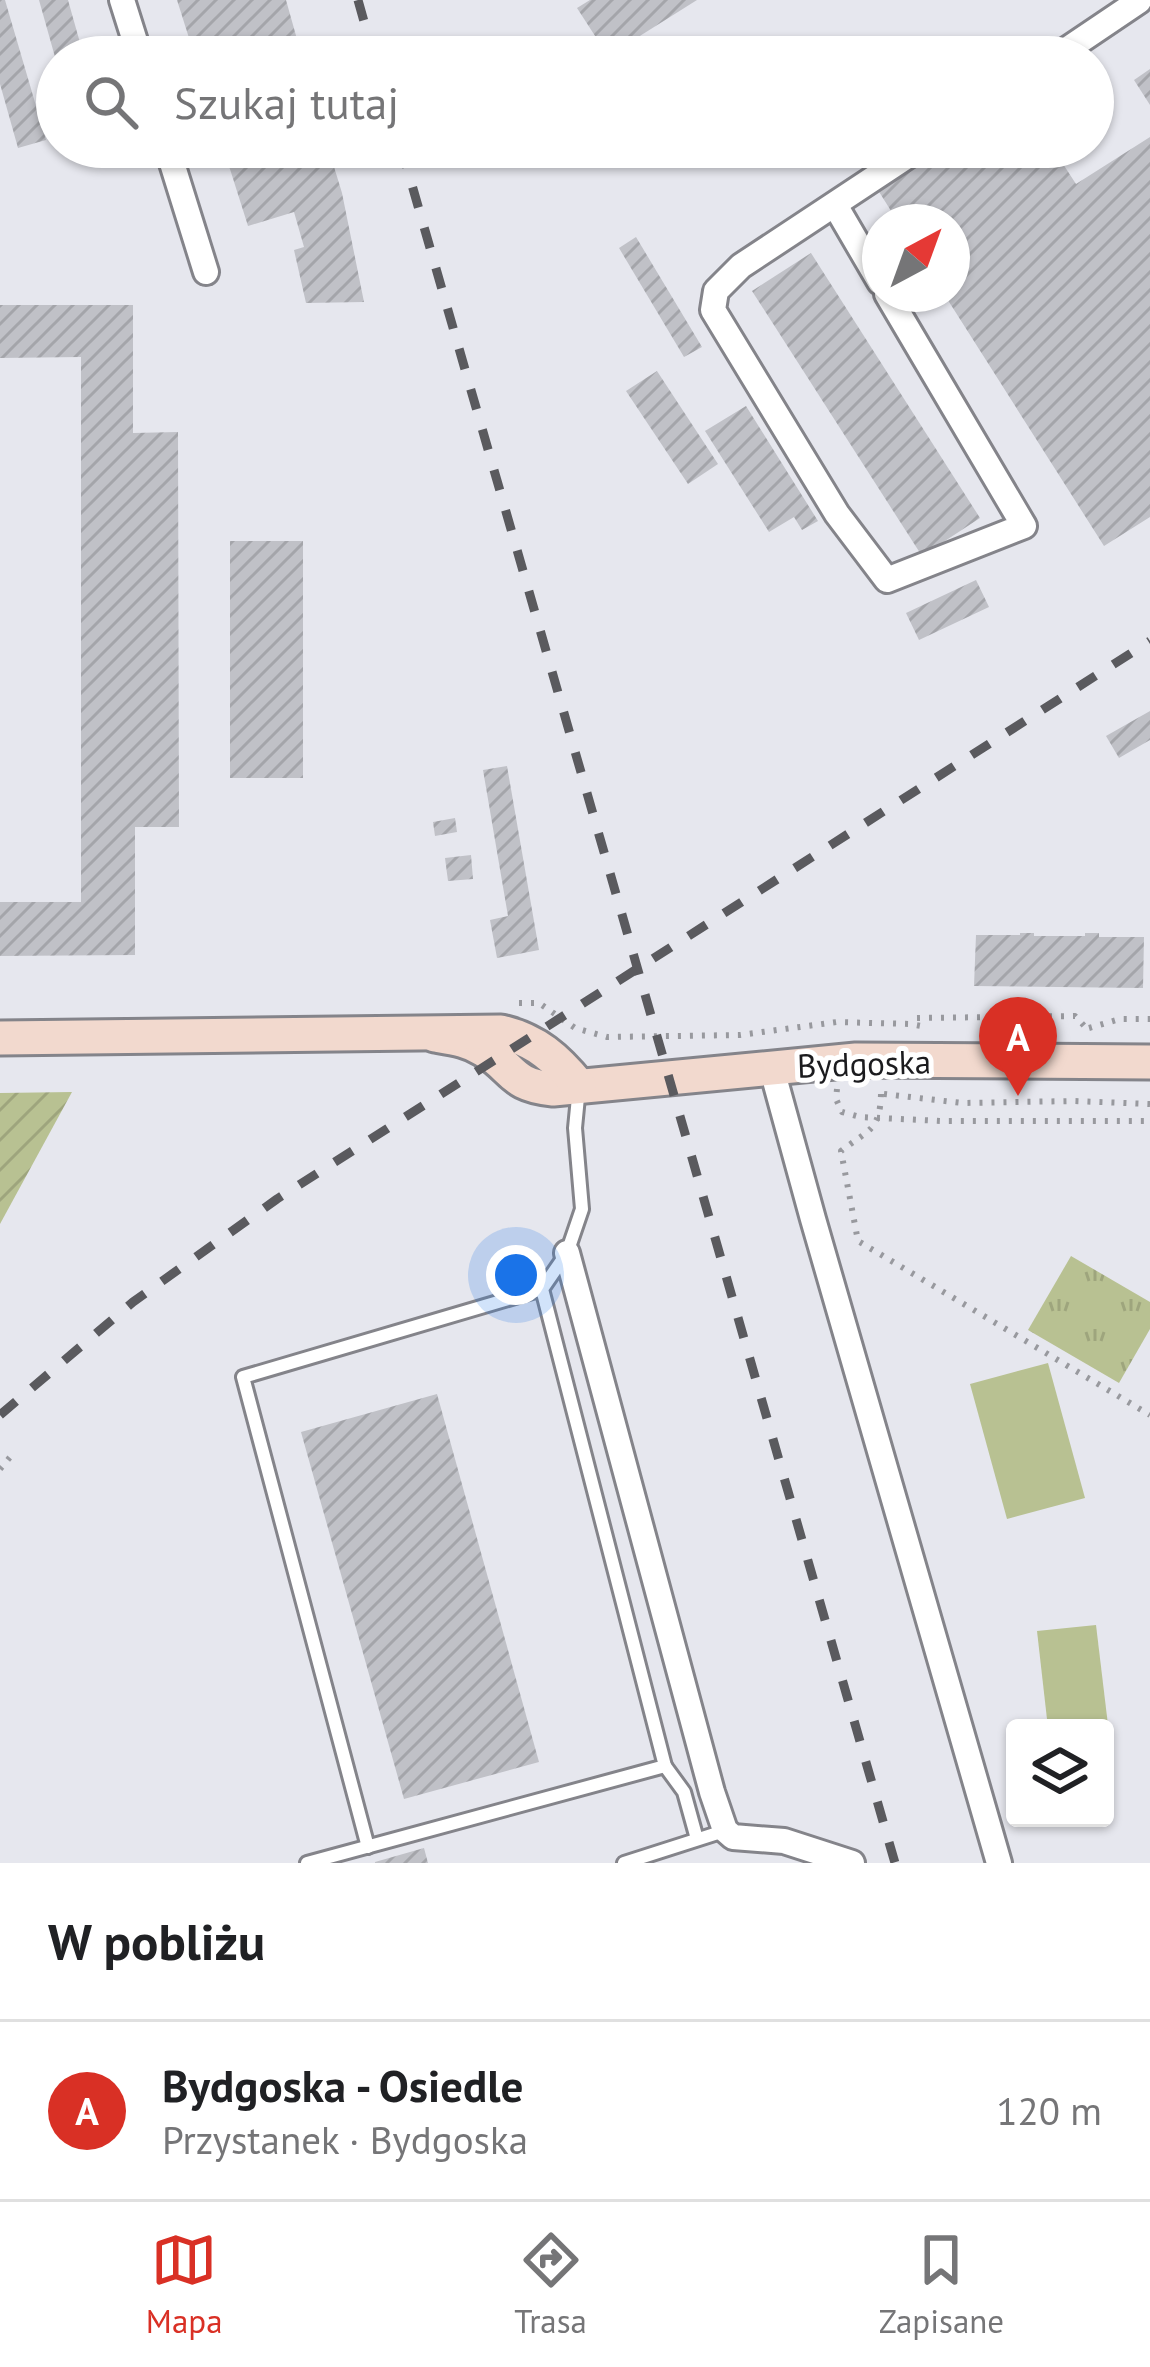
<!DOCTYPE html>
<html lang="pl">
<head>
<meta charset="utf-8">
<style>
	:root { --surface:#fff; --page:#f6f6f6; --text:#202124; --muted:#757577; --line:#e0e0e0; --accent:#d93025 }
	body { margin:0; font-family:"PT Sans",sans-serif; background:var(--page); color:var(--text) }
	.controls { position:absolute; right:36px; bottom:36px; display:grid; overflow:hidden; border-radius:12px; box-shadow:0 3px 9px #0004 }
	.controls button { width:108px; height:108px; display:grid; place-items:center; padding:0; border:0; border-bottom:3px solid var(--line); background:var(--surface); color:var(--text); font:60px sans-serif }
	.compass { position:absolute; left:862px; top:204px; width:108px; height:108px; border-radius:50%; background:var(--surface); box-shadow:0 3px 9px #0004; rotate:41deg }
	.you { position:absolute; left:516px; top:1275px; width:42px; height:42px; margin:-30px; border:9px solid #fff; border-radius:50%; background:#1a73e8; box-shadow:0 0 0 18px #1a73e833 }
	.badge { display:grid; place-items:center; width:78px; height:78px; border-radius:50%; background:var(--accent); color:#fff; font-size:39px; font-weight:700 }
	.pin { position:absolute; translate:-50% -99px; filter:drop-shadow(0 3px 6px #0008) }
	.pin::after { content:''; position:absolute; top:63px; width:42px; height:36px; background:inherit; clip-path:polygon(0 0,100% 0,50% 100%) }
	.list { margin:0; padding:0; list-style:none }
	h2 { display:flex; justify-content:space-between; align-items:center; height:156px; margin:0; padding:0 48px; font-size:51px }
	h2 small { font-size:39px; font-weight:400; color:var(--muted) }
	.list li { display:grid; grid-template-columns:78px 1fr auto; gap:36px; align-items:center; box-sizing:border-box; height:180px; padding:0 48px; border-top:3px solid var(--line) }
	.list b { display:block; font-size:45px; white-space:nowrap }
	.list p { margin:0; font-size:39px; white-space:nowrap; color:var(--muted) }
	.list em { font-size:39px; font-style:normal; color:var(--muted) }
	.icon { flex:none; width:66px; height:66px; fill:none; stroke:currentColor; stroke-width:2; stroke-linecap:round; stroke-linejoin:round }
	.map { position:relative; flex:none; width:1150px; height:1863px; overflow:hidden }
	.search { position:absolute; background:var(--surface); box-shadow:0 3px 9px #0004; left:36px; right:36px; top:36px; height:132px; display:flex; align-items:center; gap:30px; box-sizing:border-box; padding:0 42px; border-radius:66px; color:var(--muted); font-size:45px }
	.sheet { height:336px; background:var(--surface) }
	nav { display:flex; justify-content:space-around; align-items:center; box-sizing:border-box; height:168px; border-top:3px solid var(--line); background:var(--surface); font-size:33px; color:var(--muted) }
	nav a { display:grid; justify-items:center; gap:6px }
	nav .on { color:var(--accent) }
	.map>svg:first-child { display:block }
	.grass { fill:url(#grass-tufts) }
	.garden { fill:url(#garden-furrows) }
	.pitch { fill:#b8c192 }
	.building { fill:url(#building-hatch) }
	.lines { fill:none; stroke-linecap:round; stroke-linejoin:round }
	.lane-casing { stroke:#84848a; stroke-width:18 }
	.street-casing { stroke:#84848a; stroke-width:30 }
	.secondary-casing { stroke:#84848a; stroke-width:39 }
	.path { stroke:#98999e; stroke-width:6; stroke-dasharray:3 9; stroke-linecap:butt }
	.lane { stroke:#fff; stroke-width:12 }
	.street { stroke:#fff; stroke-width:24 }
	.secondary { stroke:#f2d9ce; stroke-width:33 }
	.rail { stroke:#5a5a5e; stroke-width:9; stroke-dasharray:21 21; stroke-linecap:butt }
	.labels { text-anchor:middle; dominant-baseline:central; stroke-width:10; stroke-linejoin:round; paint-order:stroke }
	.street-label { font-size:33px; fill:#1b1b1e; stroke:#fff }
</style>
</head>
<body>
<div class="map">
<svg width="1150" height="1863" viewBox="0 0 1150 1863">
	<defs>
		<pattern id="grass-tufts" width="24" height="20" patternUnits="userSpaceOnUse" patternTransform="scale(3)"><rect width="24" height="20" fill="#b8c192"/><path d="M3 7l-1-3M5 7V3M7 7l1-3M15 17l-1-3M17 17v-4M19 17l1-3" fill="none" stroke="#9ea57d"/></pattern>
		<pattern id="garden-furrows" width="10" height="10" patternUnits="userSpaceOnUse" patternTransform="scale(3)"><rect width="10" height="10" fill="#b8c192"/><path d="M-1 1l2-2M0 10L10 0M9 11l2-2" fill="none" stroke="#9ea57d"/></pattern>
		<pattern id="building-hatch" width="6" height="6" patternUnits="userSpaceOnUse" patternTransform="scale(3)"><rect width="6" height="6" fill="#c0c1c7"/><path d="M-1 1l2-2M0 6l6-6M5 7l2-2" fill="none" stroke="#a4a5aa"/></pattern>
	</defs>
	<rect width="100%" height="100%" fill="#e6e7ee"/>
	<path class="grass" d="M1071 1256 1150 1302V1329L1119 1383 1028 1330Z"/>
	<path class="garden" d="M72 1092 0 1224V1093Z"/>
	<g class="pitch">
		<path d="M1048 1363 1085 1498 1007 1519 970 1384Z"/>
		<path d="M1096 1625 1108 1725 1048 1728 1037 1631Z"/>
	</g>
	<g class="building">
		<path d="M0 0H5L46 140 18 148 0 84Z"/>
		<path d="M39 0H68L84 57H55Z"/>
		<path d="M177 0H286L302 57H195Z"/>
		<path d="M590 0H697L608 56 577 8Z"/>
		<path d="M1150 69V105L1134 80Z"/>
		<path d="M1150 137V517L1104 546 944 294H952V222H898L876 187 939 147H1052L1076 184Z"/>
		<path d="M223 147H328L342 193 364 302 306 303 294 250 304 247 294 212 248 226Z"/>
		<path d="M636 237 702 347 684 357 619 248Z"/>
		<path d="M811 253 980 518 922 556 752 291Z"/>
		<path d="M0 305H133V433L178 432 179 827H135V955L0 956V902H81V357L0 358Z"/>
		<path d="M657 371 718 464 688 484 626 391Z"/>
		<path d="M746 406 818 521 802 530 794 517 769 532 705 431Z"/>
		<rect x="230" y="541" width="73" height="237"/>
		<path d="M976 580 989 607 919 640 906 613Z"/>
		<path d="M1150 711V740L1119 758 1106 736Z"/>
		<path d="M507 766 539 950 497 958 490 920 508 916 483 770Z"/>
		<path d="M455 818 457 832 435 836 433 822Z"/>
		<path d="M471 855 473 879 448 881 445 858Z"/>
		<path d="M1020 933H1034V936H1085V933H1099V937H1144L1143 988 974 986 976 935H1020Z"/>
		<path d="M437 1394 539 1762 404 1799 301 1432Z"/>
		<path d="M424 1848 428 1863H375V1862Z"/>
	</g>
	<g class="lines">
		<defs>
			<g id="lane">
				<path d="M665 1766 684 1792 697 1839"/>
				<path d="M368 1847 243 1377 542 1289"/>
				<path d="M307 1863 665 1766 542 1289 567 1253 582 1209 575 1128 579 1087"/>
				<path d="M624 1863 724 1831"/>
			</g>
			<g id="street">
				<path d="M122 0 140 57"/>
				<path d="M1056 57 1139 1"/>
				<path d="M167 147 206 272"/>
				<path d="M835 205 880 282"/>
				<path d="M887 294 1024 526 887 580 837 514 713 310 716 291 741 266 921 147"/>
				<path d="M771 1066 813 1219 999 1863"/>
				<path d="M567 1253 712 1792 725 1830 733 1837 784 1841 852 1863"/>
			</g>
			<g id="secondary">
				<path d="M435 1035C453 1038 469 1040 484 1050 515 1069 510 1085 553 1089L856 1060 1150 1062"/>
				<path d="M0 1038 501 1032C536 1040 557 1059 579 1086"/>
			</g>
		</defs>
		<use href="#lane" class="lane-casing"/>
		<use href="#street" class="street-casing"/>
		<use href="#secondary" class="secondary-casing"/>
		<g class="path">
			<path d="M519 1003H539L575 1028 607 1037 740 1035 837 1022 910 1024 927 1027"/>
			<path d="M917 1018 1075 1016 1088 1030"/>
			<path d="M1089 1028 1120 1019H1150"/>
			<path d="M837 1089 836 1099 842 1112 860 1117 942 1121H1150"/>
			<path d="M881 1094C880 1131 868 1130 841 1151L858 1241 1150 1415"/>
			<path d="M884 1094 962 1103 1074 1101 1150 1104"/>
			<path d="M0 1469 11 1456"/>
		</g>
		<use href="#lane" class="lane"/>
		<use href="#street" class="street"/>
		<use href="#secondary" class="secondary"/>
		<g class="rail">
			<path d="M358 0 374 57"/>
			<path d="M401 147 895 1863"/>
			<path d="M0 1415 133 1302 277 1199 1150 641"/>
		</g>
	</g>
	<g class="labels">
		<g class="street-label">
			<text transform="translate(864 1063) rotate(-2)">Bydgoska</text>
		</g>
	</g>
</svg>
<div class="controls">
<button><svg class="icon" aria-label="layers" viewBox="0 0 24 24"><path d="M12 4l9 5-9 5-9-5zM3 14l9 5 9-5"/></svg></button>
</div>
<svg class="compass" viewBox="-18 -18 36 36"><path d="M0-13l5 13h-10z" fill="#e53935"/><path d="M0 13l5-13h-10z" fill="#757577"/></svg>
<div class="you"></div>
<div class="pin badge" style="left:1018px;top:1096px">A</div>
<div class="search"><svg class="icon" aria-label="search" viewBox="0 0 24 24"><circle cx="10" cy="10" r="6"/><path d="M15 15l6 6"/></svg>Szukaj tutaj</div>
</div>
<section class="sheet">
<h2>W pobliżu<small></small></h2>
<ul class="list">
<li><span class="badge">A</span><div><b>Bydgoska - Osiedle</b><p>Przystanek · Bydgoska</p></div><em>120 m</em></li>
</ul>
</section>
<nav>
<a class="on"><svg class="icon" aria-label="map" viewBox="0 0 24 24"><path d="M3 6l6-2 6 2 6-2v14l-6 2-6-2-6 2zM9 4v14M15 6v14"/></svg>Mapa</a>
<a><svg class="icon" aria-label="directions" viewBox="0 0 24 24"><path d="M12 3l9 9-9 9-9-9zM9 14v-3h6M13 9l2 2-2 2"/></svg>Trasa</a>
<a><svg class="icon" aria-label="saved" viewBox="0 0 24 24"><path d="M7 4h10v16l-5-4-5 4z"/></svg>Zapisane</a>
</nav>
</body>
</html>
